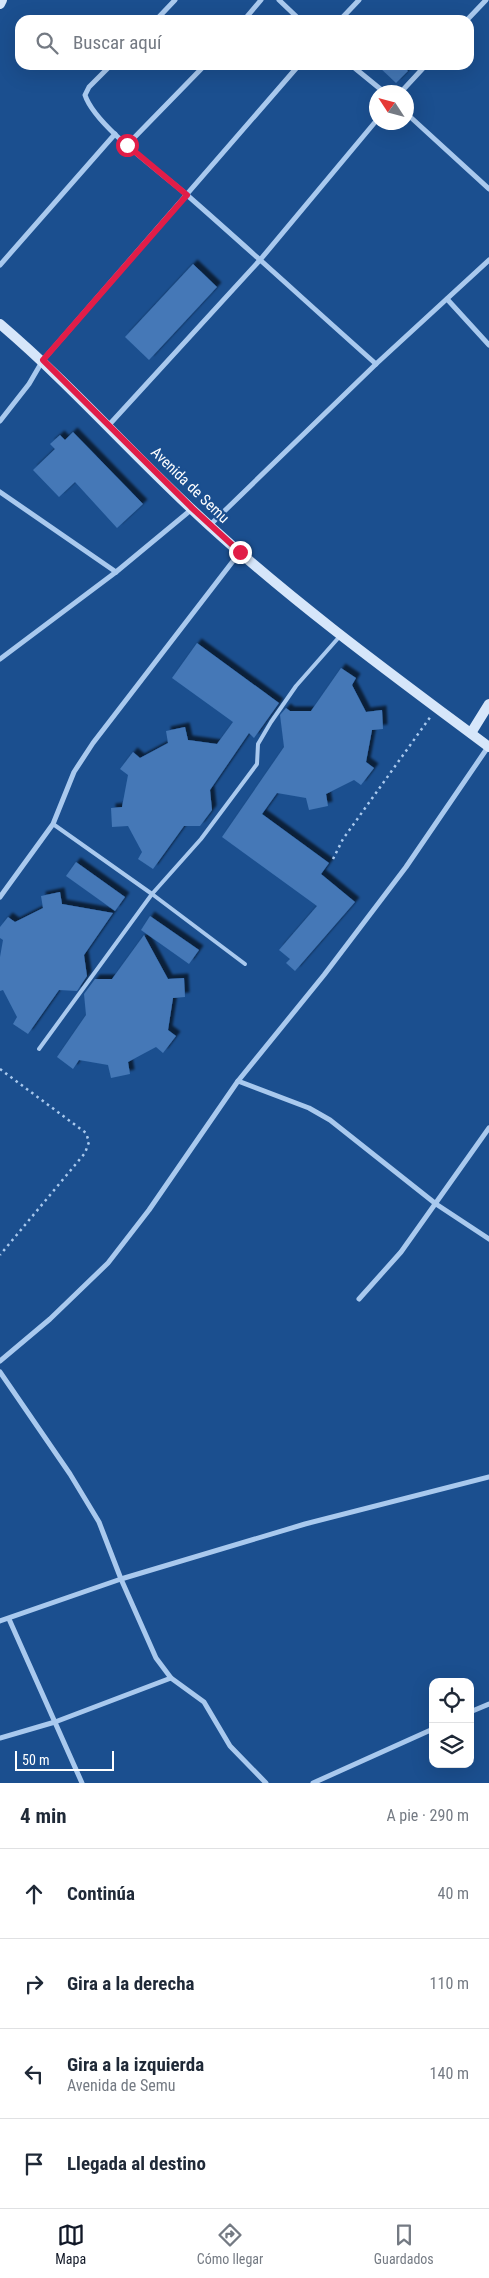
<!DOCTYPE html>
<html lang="es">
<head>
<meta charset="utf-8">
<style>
	:root { --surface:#fff; --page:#f6f6f7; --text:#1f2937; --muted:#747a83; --line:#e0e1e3; --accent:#111827 }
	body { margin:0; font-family:"Roboto Condensed",sans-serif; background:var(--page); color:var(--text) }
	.controls { position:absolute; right:15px; bottom:15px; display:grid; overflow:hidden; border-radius:10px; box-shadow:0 5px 20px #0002 }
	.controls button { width:45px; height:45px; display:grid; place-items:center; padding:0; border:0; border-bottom:1px solid var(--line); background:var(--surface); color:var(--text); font:25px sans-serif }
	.compass { position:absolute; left:369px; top:85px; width:45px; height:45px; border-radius:50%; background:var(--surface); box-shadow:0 5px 20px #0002; rotate:306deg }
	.scale { position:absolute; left:15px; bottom:12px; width:99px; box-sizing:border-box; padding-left:5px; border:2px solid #fff; border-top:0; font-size:14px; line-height:18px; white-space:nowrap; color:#fff; -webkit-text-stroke:4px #1b4f8f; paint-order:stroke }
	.stop { position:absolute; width:15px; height:15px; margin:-11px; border:4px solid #e11d48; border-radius:50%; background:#fff }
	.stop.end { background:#e11d48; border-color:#fff; box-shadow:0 1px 5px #0008 }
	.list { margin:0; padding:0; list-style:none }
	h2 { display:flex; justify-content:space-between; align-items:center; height:65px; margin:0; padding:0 20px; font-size:21px }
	h2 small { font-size:16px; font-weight:400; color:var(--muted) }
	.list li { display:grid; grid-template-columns:32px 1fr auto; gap:15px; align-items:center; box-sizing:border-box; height:90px; padding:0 20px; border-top:1px solid var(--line) }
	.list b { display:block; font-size:19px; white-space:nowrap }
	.list p { margin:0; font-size:16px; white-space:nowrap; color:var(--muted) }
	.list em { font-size:16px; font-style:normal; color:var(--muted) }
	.icon { flex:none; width:28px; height:28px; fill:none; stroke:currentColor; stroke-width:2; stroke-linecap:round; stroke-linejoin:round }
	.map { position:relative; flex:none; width:489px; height:1783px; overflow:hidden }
	.search { position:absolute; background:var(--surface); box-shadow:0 5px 20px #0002; left:15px; right:15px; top:15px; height:55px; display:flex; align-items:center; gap:12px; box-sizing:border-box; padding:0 18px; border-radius:15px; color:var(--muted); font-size:19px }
	.sheet { height:425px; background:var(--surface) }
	nav { display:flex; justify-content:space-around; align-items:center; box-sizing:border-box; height:70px; border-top:1px solid var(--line); background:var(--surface); font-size:14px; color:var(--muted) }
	nav a { display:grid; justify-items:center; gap:2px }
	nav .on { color:var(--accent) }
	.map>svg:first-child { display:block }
	.building { fill:#4478b7; filter:url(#shadow) }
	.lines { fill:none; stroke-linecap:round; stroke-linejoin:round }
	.path { stroke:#a9c9ee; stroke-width:2.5; stroke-dasharray:2.5 4; stroke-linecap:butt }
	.lane { stroke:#a9c9ee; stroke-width:4 }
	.street { stroke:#a9c9ee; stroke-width:5 }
	.secondary { stroke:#d6e6fa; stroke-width:10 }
	.route { stroke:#e11d48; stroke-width:6 }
	.labels { text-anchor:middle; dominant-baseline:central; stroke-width:4.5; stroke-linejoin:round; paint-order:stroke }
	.street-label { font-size:15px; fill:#fff; stroke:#1b4f8f }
</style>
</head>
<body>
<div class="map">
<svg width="489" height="1783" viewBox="0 0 489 1783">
	<defs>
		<filter id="shadow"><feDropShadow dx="4.5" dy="-4.5" stdDeviation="1" flood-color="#0009"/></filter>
	</defs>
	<rect width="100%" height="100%" fill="#1b4f8f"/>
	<g class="building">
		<path d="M377 65H402L408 71 396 83Z"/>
		<path d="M193 264 217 287 149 360 125 337Z"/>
		<path d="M73 432 143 504 117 528 75 482 59 497 33 470 55 449 50 444 60 435 65 440Z"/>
		<path d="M197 643 279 703 254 738 249 733 210 790 212 810 200 826H184L153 869 138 859 142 852 128 826 112 827 111 808 122 807 128 775 120 769 133 752 140 758 168 743 166 731 185 727 188 740 217 744 233 722 172 678Z"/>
		<path d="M341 668 356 678 352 685 366 712 382 710 383 729 372 730 366 762 374 768 361 785 354 780 326 794 328 806 309 810 306 798 277 793 262 814 329 863 321 874 355 902 295 971 286 963 290 959 279 950 317 906 222 837 284 747 280 715 286 708 290 711H311Z"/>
		<path d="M76 862 125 897 115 911 66 876Z"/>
		<path d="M60 892 62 904 113 913 84 955 87 976 77 991 59 990 28 1034 13 1024 17 1017 3 990 0 991V957L3 940 0 938V927L8 917 15 922 43 908 41 896Z"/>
		<path d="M150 916 199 950 189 964 141 930Z"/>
		<path d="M144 935 168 979 184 978 185 997 173 998 168 1030 176 1036 163 1053 156 1047 128 1062 130 1074 111 1078 108 1065 79 1060 73 1069 57 1057 86 1015 84 994 95 979H112Z"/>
	</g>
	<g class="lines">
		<g class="path">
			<path d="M333 859 343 839 431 716"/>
			<path d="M0 1069 86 1133 89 1142 85 1153 0 1255"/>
		</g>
		<g class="lane">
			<path d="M53 824 152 894 245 964"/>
			<path d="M39 1049 152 894 201 839 257 764 258 744 271 722 296 686 340 636"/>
		</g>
		<g class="street">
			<path d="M279 0 300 20"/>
			<path d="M156 20 175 0"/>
			<path d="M244 20 261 0"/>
			<path d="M340 20 359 0"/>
			<path d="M467 20 486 0"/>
			<path d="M111 65 89 87 85 95C95 126 162 173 187 195 251 251 313 308 376 364"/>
			<path d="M351 65 384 92"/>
			<path d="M401 92 426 65"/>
			<path d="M406 113 489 189"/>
			<path d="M127 145 205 65"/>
			<path d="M0 265 115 134"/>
			<path d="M447 299 489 345"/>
			<path d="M0 421 29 384 43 360 299 65"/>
			<path d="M108 426 260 260 376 121"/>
			<path d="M0 492 116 572"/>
			<path d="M209 526 376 364 489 260"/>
			<path d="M0 659 116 572 192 509"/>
			<path d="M0 897 53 824 74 772 93 743 240 552"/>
			<path d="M238 1081 309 1108 330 1120 436 1204 489 1239"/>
			<path d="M359 1299 401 1252 489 1128"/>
			<path d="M0 1361 50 1319 108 1263 149 1210 238 1081 324 975 406 867 488 747"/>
			<path d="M0 1372 70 1474 99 1522 121 1579 156 1658 171 1678 204 1702 230 1746 266 1783"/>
			<path d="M9 1619 82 1783"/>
			<path d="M0 1621 121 1579 305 1524 489 1477"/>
			<path d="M470 1712 489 1704"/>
			<path d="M0 1738 55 1722 171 1678"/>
			<path d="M313 1783 433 1729"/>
		</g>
		<g class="secondary">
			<path d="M0 4 2 0"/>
			<path d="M0 324C74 387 138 461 210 526 298 606 394 676 489 747"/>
			<path d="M471 733 489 704"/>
		</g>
	</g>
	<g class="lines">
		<path class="route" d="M127 145 187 195 43 360 192 508 240 552"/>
	</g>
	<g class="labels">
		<g class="street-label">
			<text transform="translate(190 485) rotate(44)">Avenida de Semu</text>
		</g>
	</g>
</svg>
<div class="controls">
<button><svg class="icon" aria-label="locate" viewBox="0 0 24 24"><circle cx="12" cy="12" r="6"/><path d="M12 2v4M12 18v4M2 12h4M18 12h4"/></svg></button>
<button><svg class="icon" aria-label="layers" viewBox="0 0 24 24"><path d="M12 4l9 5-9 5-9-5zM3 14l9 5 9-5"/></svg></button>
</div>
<svg class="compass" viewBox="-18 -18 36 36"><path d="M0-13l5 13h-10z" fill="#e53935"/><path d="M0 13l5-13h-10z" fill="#747a83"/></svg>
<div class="scale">50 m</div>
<div class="stop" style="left:127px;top:145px"></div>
<div class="stop end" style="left:240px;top:552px"></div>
<div class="search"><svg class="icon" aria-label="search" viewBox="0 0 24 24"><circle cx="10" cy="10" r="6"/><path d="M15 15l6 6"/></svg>Buscar aquí</div>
</div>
<section class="sheet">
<h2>4 min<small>A pie · 290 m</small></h2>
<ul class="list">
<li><svg class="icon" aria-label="ahead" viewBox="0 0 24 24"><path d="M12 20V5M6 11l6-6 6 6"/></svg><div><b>Continúa</b></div><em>40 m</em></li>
<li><svg class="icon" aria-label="right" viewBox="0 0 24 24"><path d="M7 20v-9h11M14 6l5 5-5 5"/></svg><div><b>Gira a la derecha</b></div><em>110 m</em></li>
<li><svg class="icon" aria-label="left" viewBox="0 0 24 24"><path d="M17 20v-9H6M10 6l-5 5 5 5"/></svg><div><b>Gira a la izquierda</b><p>Avenida de Semu</p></div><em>140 m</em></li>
<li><svg class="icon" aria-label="arrive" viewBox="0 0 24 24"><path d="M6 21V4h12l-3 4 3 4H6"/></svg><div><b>Llegada al destino</b></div></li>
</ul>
</section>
<nav>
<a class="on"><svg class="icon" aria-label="map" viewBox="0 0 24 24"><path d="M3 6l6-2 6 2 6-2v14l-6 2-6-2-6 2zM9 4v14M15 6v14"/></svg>Mapa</a>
<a><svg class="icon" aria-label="directions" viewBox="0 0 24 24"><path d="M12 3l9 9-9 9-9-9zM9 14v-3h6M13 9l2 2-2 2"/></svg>Cómo llegar</a>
<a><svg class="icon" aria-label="saved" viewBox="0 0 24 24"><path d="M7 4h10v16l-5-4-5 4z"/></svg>Guardados</a>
</nav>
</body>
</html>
